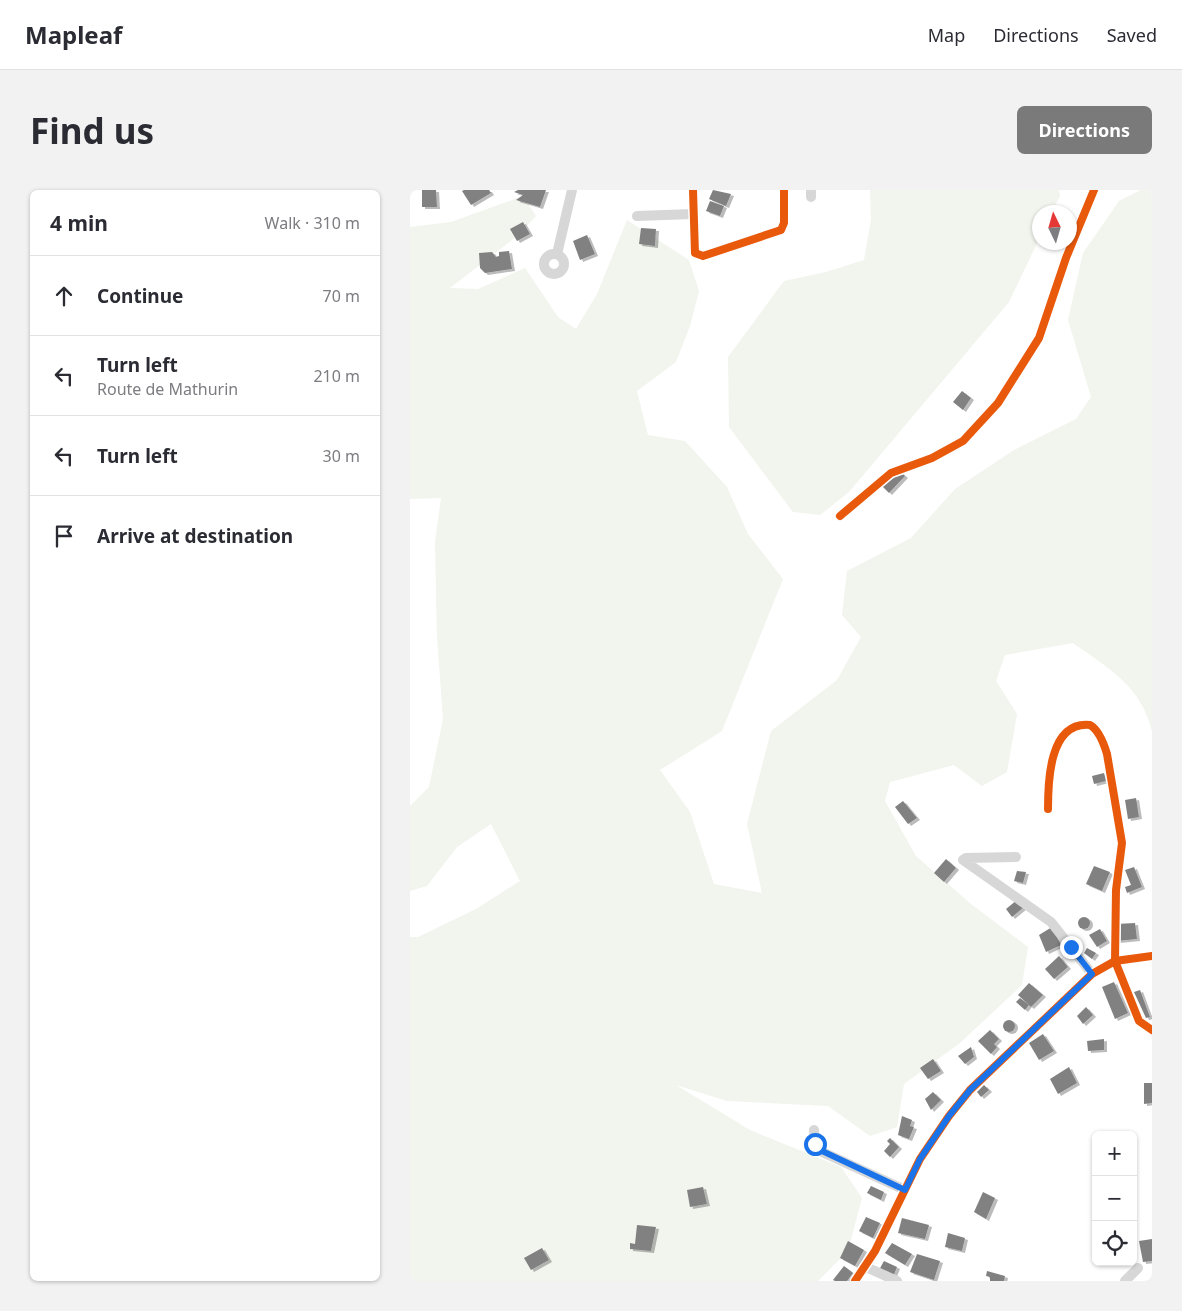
<!DOCTYPE html>
<html lang="en">
<head>
<meta charset="utf-8">
<style>
	:root { --surface:#fff; --page:#f2f2f3; --text:#2b2b33; --muted:#7c7c81; --line:#e1e1e2; --accent:#7a7a7a }
	body { margin:0; font-family:"Noto Sans",sans-serif; background:var(--page); color:var(--text) }
	.controls { position:absolute; right:15px; bottom:15px; display:grid; overflow:hidden; border-radius:8px; box-shadow:0 1px 4px #0004 }
	.controls button { width:45px; height:45px; display:grid; place-items:center; padding:0; border:0; border-bottom:1px solid var(--line); background:var(--surface); color:var(--text); font:25px sans-serif }
	.compass { position:absolute; left:622px; top:15px; width:45px; height:45px; border-radius:50%; background:var(--surface); box-shadow:0 1px 4px #0004; rotate:355deg }
	.stop { position:absolute; width:15px; height:15px; margin:-11px; border:4px solid #1a73e8; border-radius:50%; background:#fff }
	.stop.end { background:#1a73e8; border-color:#fff; box-shadow:0 1px 5px #0008 }
	.list { margin:0; padding:0; list-style:none }
	h2 { display:flex; justify-content:space-between; align-items:center; height:65px; margin:0; padding:0 20px; font-size:21px }
	h2 small { font-size:16px; font-weight:400; color:var(--muted) }
	.list li { display:grid; grid-template-columns:32px 1fr auto; gap:15px; align-items:center; box-sizing:border-box; height:80px; padding:0 20px; border-top:1px solid var(--line) }
	.list b { display:block; font-size:19px; white-space:nowrap }
	.list p { margin:0; font-size:16px; white-space:nowrap; color:var(--muted) }
	.list em { font-size:16px; font-style:normal; color:var(--muted) }
	.icon { flex:none; width:28px; height:28px; fill:none; stroke:currentColor; stroke-width:2; stroke-linecap:round; stroke-linejoin:round }
	.map { position:relative; flex:none; width:742px; height:1091px; overflow:hidden; border-radius:8px }
	header { display:flex; align-items:center; gap:30px; box-sizing:border-box; height:70px; padding:0 25px; background:var(--surface); border-bottom:1px solid var(--line) }
	header strong { font-size:24px }
	nav { display:flex; gap:28px; margin-inline-start:auto; font-size:18px }
	.intro { display:flex; align-items:center; justify-content:space-between; box-sizing:border-box; height:120px; padding:0 30px }
	h1 { margin:0; font-size:35px }
	.button { padding:12px 22px; border-radius:8px; background:var(--accent); color:#fff; font-size:18px; font-weight:700 }
	main { display:flex; gap:30px; padding:0 30px }
	aside { flex:1; background:var(--surface); border-radius:8px; box-shadow:0 1px 4px #0004 }
	.map>svg:first-child { display:block }
	.green { fill:#f1f5ed }
	.building { fill:#818181; filter:url(#shadow) }
	.lines { fill:none; stroke-linecap:round; stroke-linejoin:round }
	.minor { stroke:#d7d7d7; stroke-width:10 }
	.cycleway-casing { stroke:#fff; stroke-width:11 }
	.cycleway { stroke:#e8590c; stroke-width:8 }
	.route { stroke:#1a73e8; stroke-width:6 }
</style>
</head>
<body>
<header>
<strong>Mapleaf</strong>
<nav><a>Map</a><a>Directions</a><a>Saved</a></nav>
</header>
<div class="intro"><h1>Find us</h1><a class="button">Directions</a></div>
<main>
<aside>
<h2>4 min<small>Walk · 310 m</small></h2>
<ul class="list">
<li><svg class="icon" aria-label="ahead" viewBox="0 0 24 24"><path d="M12 20V5M6 11l6-6 6 6"/></svg><div><b>Continue</b></div><em>70 m</em></li>
<li><svg class="icon" aria-label="left" viewBox="0 0 24 24"><path d="M17 20v-9H6M10 6l-5 5 5 5"/></svg><div><b>Turn left</b><p>Route de Mathurin</p></div><em>210 m</em></li>
<li><svg class="icon" aria-label="left" viewBox="0 0 24 24"><path d="M17 20v-9H6M10 6l-5 5 5 5"/></svg><div><b>Turn left</b></div><em>30 m</em></li>
<li><svg class="icon" aria-label="arrive" viewBox="0 0 24 24"><path d="M6 21V4h12l-3 4 3 4H6"/></svg><div><b>Arrive at destination</b></div></li>
</ul>
</aside>
<div class="map">
<svg width="742" height="1091" viewBox="0 0 742 1091">
	<defs>
		<filter id="shadow"><feDropShadow dx="3" dy="2" stdDeviation="0" flood-color="#0004"/></filter>
	</defs>
	<rect width="100%" height="100%" fill="#fff"/>
	<g class="green">
		<path d="M460 0H649L650 6 642 22H630L629 49 599 112 439 302 410 325 383 322 319 237 318 167 374 91 416 82 454 70 461 30Z"/>
		<path d="M731 0H742V542C731 495 699 479 663 453L595 465 586 491 607 524 597 582 572 596 544 575 480 592 475 611 506 666 561 714 618 757 612 795 550 853 494 894 487 937 460 946 418 916 317 911 266 895 340 940 431 977 452 1008 438 1061 408 1091H0V747H8L66 719 110 691 81 634 47 657 17 696 0 701V616L19 597 33 529 27 447 25 352 31 308 0 309V37L41 32 113 6 126 26 107 46 40 98 68 99 115 78 148 127 166 139 187 104 217 30 279 70 289 101 280 136 266 172 227 201 238 245 275 251 317 297 338 344 373 389 312 541 250 580 280 622 304 694 352 703 337 634 361 541 427 490 451 447 432 425 437 381 501 348 545 299 604 260 666 229 681 207 658 130 673 63 709 11Z"/>
	</g>
	<g class="building">
		<path d="M12 0H26L27 17H12Z"/>
		<path d="M54 0H79L81 3 61 15 52 1Z"/>
		<path d="M108 0H136L130 17 106 10 113 5 104 2Z"/>
		<path d="M303 0 321 4 316 16 299 9Z"/>
		<path d="M300 11 314 16 310 26 296 21Z"/>
		<path d="M113 32 120 44 107 51 100 39Z"/>
		<path d="M231 38 246 39 245 56 229 54Z"/>
		<path d="M177 45 185 64 170 70 163 51Z"/>
		<path d="M99 61 102 79 75 83 70 78 69 63 82 62 86 67 89 66V62Z"/>
		<path d="M552 201 561 208 553 220 543 212Z"/>
		<path d="M488 280 495 286 479 303 472 296Z"/>
		<path d="M694 583 696 591 684 594 682 586Z"/>
		<path d="M726 608 729 627 718 629 715 610Z"/>
		<path d="M493 611 507 628 498 634 485 617Z"/>
		<path d="M536 669 546 678 534 692 524 683Z"/>
		<path d="M684 676 700 682 692 701 676 694Z"/>
		<path d="M724 677 732 697 717 703 715 697 721 695 715 680Z"/>
		<path d="M607 681 616 682 613 693 604 691Z"/>
		<path d="M607 710 614 717 602 727 596 719Z"/>
		<circle cx="674" cy="733" r="6"/>
		<path d="M725 733 727 749 707 751 706 734Z"/>
		<path d="M642 737 651 755 636 762 629 745Z"/>
		<path d="M690 739 697 751 687 757 679 745Z"/>
		<path d="M677 758 686 763 682 769 674 763Z"/>
		<path d="M649 766 658 777 644 789 635 779Z"/>
		<path d="M704 792 718 823 705 829 692 797Z"/>
		<path d="M619 793 633 805 621 817 608 805Z"/>
		<path d="M730 800 740 827 736 828 724 802Z"/>
		<path d="M610 808 619 815 615 820 606 812Z"/>
		<path d="M676 817 683 825 673 834 667 826Z"/>
		<circle cx="599" cy="836" r="6"/>
		<path d="M580 840 589 849 584 854 587 857 581 864 568 851Z"/>
		<path d="M633 844 644 861 629 870 619 853Z"/>
		<path d="M694 849V860L678 861 677 851Z"/>
		<path d="M561 857 564 867 555 874 548 866Z"/>
		<path d="M523 869 531 881 518 889 510 878Z"/>
		<path d="M659 877 667 893 648 904 640 889Z"/>
		<path d="M734 893H742V913L734 914Z"/>
		<path d="M574 895 579 900 571 907 567 902Z"/>
		<path d="M523 902 531 910 521 920 515 909Z"/>
		<path d="M492 926 502 930 500 936 504 937 499 949 488 945Z"/>
		<path d="M480 948 489 957 480 967 474 961 480 954 477 951Z"/>
		<path d="M461 996 474 1002 471 1010 457 1003Z"/>
		<path d="M293 997 297 1014 280 1017 277 1000Z"/>
		<path d="M573 1002 585 1008 576 1029 564 1022Z"/>
		<path d="M456 1027 470 1033 463 1048 449 1041Z"/>
		<path d="M492 1028 519 1035 515 1049 488 1043Z"/>
		<path d="M227 1035 246 1037 241 1061 220 1059V1053L225 1054Z"/>
		<path d="M538 1043 555 1048 552 1061 535 1057Z"/>
		<path d="M742 1049V1071L733 1072 729 1051Z"/>
		<path d="M438 1051 454 1060 445 1076 430 1068Z"/>
		<path d="M482 1053 502 1064 495 1075 475 1063Z"/>
		<path d="M132 1058 139 1070 121 1080 114 1068Z"/>
		<path d="M507 1064 530 1071 524 1090 500 1082Z"/>
		<path d="M474 1071 487 1077 483 1087 469 1080Z"/>
		<path d="M434 1076 443 1083 437 1091H425L423 1090Z"/>
		<path d="M577 1081 595 1086 594 1091H580V1087L576 1086Z"/>
	</g>
	<g class="lines">
		<g class="minor">
			<path d="M283 0 285 63 293 66 371 40 374 33V0"/>
			<path d="M401 0V7"/>
			<path d="M227 26 283 24"/>
			<circle cx="144" cy="74" r="10"/>
			<path d="M147 64 162 0"/>
			<path d="M430 326 481 283 522 268 553 251 588 213 629 148 656 68 684 0"/>
			<path d="M638 619C638 592 639 531 680 535 689 540 694 554 697 564L712 653 706 700 705 771 729 831 742 840"/>
			<path d="M606 667 556 668 553 670 641 732 682 784"/>
			<path d="M404 940 405 954 410 961 495 1000"/>
			<path d="M456 1077 487 1091"/>
			<path d="M445 1091 465 1061 510 969 539 926 560 900 682 784 705 771 742 766"/>
			<path d="M715 1091 728 1078"/>
		</g>
		<defs>
			<g id="cycleway">
				<path d="M283 0 285 63 293 66 371 40 374 33V0"/>
				<path d="M430 326 481 283 522 268 553 251 588 213 629 148 656 68 684 0"/>
				<path d="M638 619C638 592 639 531 680 535 689 540 694 554 697 564L712 653 706 700 705 771 729 831 742 840"/>
				<path d="M445 1091 465 1061 510 969 539 926 560 900 682 784 705 771 742 766"/>
			</g>
		</defs>
		<use href="#cycleway" class="cycleway-casing"/>
		<use href="#cycleway" class="cycleway"/>
	</g>
	<g class="lines">
		<path class="route" d="M405 954 410 960 495 1000 510 969 539 926 560 900 682 784 661 757"/>
	</g>
</svg>
<div class="controls">
<button>+</button>
<button>−</button>
<button><svg class="icon" aria-label="locate" viewBox="0 0 24 24"><circle cx="12" cy="12" r="6"/><path d="M12 2v4M12 18v4M2 12h4M18 12h4"/></svg></button>
</div>
<svg class="compass" viewBox="-18 -18 36 36"><path d="M0-13l5 13h-10z" fill="#e53935"/><path d="M0 13l5-13h-10z" fill="#7c7c81"/></svg>
<div class="stop" style="left:405px;top:954px"></div>
<div class="stop end" style="left:661px;top:757px"></div>
</div>
</main>
</body>
</html>
